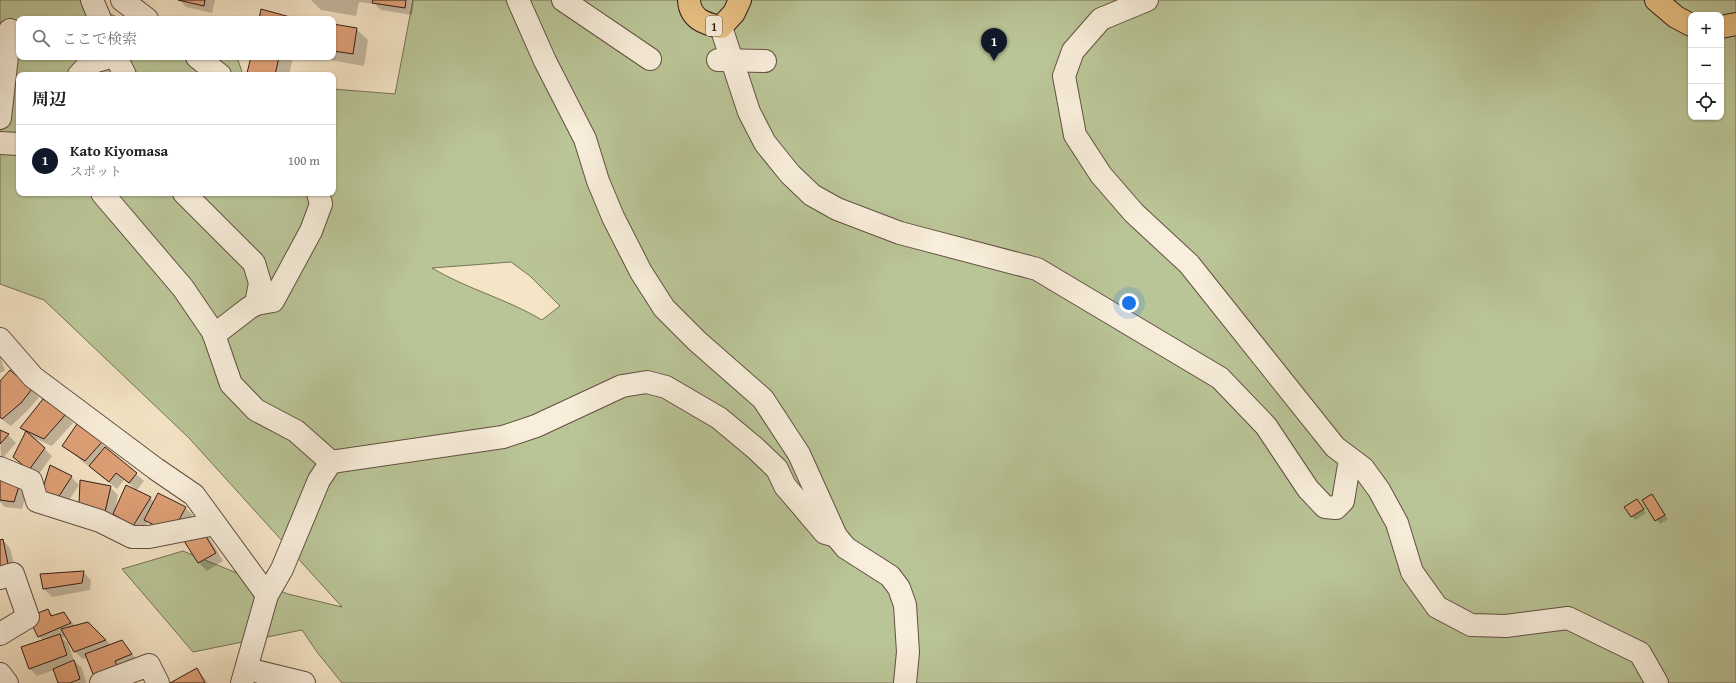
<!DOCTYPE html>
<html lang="ja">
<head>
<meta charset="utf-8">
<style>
	:root { --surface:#fff; --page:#f6f6f6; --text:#202124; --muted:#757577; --line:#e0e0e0; --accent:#111827 }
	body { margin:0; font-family:"Gentium Book Plus","Noto Serif JP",serif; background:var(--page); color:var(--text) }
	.controls { position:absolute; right:12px; top:12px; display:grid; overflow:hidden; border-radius:8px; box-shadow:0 1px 3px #0004 }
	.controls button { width:36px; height:36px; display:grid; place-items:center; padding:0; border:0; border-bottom:1px solid var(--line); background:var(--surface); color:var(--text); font:20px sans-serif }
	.you { position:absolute; left:1129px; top:303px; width:14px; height:14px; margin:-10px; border:3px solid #fff; border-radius:50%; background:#1a73e8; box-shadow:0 0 0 6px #1a73e833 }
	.badge { display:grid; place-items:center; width:26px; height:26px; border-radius:50%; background:var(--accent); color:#fff; font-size:13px; font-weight:700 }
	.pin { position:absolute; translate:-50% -33px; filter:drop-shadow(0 1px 2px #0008) }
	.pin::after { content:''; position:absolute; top:21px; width:14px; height:12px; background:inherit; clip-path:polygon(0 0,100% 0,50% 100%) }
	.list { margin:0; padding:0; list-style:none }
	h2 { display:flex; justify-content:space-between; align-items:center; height:52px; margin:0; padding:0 16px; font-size:17px }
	h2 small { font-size:13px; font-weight:400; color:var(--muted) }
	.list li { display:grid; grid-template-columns:26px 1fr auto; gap:12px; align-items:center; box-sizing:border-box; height:72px; padding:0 16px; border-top:1px solid var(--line) }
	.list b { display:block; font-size:15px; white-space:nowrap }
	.list p { margin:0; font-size:13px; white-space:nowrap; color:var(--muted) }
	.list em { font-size:13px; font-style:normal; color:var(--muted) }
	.icon { flex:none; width:22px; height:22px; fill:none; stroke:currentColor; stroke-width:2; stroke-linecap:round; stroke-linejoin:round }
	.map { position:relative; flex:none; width:1736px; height:683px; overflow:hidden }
	.search { position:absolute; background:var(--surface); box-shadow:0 1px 3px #0004; left:16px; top:16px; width:320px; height:44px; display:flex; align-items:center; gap:10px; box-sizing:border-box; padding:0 14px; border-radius:8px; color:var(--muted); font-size:15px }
	.panel { position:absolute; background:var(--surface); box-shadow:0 1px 3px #0004; left:16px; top:72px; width:320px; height:124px; border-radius:8px }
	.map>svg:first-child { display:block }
	.green { fill:#bac597; stroke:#767257; fill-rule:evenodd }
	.shadow { fill:#0003 }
	.building { fill:#e0a178; stroke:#321e17 }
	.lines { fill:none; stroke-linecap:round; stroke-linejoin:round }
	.minor-casing { stroke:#635043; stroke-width:24 }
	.major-casing { stroke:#321e17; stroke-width:24 }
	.minor { stroke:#f8eedb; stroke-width:22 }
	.major { stroke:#eac284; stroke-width:22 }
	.labels { text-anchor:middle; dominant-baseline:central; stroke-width:4; stroke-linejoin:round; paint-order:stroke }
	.shield { fill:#f8eedb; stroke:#6d5c52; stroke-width:1 }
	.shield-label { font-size:12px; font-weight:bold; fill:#321e17 }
</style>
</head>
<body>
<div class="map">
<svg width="1736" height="683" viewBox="0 0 1736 683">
	<rect width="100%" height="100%" fill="#f5e5c7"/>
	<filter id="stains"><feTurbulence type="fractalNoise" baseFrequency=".005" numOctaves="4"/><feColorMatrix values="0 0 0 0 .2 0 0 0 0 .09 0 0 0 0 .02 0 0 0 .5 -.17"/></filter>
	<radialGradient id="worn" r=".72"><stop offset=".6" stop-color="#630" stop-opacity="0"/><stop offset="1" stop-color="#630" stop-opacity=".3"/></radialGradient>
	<path class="green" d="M0 0H80L121 19H19V57H237L243 75H19V193H333V89L395 94 413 0H1736V683H342L317 652 302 630 193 652 122 569 183 551 288 594 342 607 189 438 44 300 0 284ZM1691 15H1721V117H1691ZM511 262 530 276 560 306 542 320C507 299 467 289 432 268Z"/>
	<g class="shadow">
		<path d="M179 0H215L212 13 186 7Z"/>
		<path d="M311 0H414L412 15 381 10 375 4 359 2 356 16 321 10Z"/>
		<path d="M333 25 356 29 368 40 364 66 313 57H333Z"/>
		<path d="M252 57H293L289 75H250L248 73Z"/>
		<path d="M0 356 5 371 0 373Z"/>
		<path d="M0 383 31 390 39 397 28 410 11 426 0 418Z"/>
		<path d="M65 415 73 423 52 446 32 437 52 456 37 477 14 457 26 433 21 428Z"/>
		<path d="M77 426 101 443 144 481 137 490 124 480 117 489 63 446Z"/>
		<path d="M0 432 8 435 16 443 1 460Z"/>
		<path d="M51 467 71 477 79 485 66 505 43 491Z"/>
		<path d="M0 482 18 487 26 494 22 509 5 507 0 502Z"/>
		<path d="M110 487 118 495 115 510 150 498 154 502 185 508 193 515 183 534 153 527 148 522 141 533 122 521 114 514 113 519 88 513Z"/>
		<path d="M1652 495 1668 519 1660 524 1643 500Z"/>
		<path d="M1637 500 1646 513 1635 520 1625 508Z"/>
		<path d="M202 531 210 539 223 561 207 571 199 563 186 541Z"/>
		<path d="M3 540 10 548 16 571 0 577V541Z"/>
		<path d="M83 572 91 580 90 590 52 597 44 589Z"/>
		<path d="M48 610 54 616 64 614 75 626 88 623 111 645 121 641 139 662 122 668 87 658 83 659 75 652 66 636 62 638 68 643 74 661 82 668 86 683H59L54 670 37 676 29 668 44 641 39 636Z"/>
		<path d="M197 669 208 683H172Z"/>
	</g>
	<g class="building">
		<path d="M178 0H205L204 6Z"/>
		<path d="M373 0H406L405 8 372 3Z"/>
		<path d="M261 9 290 17 303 19H259Z"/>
		<path d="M333 24 357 28 353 54 333 51Z"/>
		<path d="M251 57H279L275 75 247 73Z"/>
		<path d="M10 370 32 389 21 403 2 419 0 417V381Z"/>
		<path d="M43 399 66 414 44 439 20 428Z"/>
		<path d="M77 424 102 442 85 461 62 446Z"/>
		<path d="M0 430 9 434 0 444Z"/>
		<path d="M26 431 45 448 29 470 13 457Z"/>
		<path d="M105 447 137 473 129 483 116 473 109 482 89 466Z"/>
		<path d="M50 465 72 476 58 498 42 491Z"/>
		<path d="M0 480 19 486 14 502 0 500Z"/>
		<path d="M80 480 111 486 105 512 79 506Z"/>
		<path d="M126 485 151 497 133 526 113 514Z"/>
		<path d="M158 493 186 507 175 527 162 529 144 520Z"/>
		<path d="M1652 494 1665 515 1655 521 1642 500Z"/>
		<path d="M1637 499 1644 509 1631 517 1624 507Z"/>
		<path d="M202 530 216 553 198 563 184 541Z"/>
		<path d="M3 539 8 564 0 567V540Z"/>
		<path d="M84 571 82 583 43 589 40 574Z"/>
		<path d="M48 609 51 616 64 612 71 623 38 637 28 617Z"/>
		<path d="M88 622 106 640 74 652 61 629Z"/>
		<path d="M60 634 67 655 29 669 21 647Z"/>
		<path d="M122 640 132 654 115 661 120 673 99 681 93 674 85 654Z"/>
		<path d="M74 660 80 679 70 683H58L53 669Z"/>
		<path d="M197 668 205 683H170Z"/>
	</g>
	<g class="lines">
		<defs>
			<g id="minor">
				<path d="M92 0 100 19"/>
				<path d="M122 0 147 19"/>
				<path d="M518 0 545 61 585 139 598 181 613 217 641 272 664 308 697 341 763 399 799 454 836 536 846 548 890 576 899 588 905 605 908 652 905 683"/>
				<path d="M563 0 650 59"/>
				<path d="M1147 0 1101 19 1073 51 1064 76 1075 135 1101 175 1134 213 1189 264 1335 447 1363 468 1379 490 1397 523 1412 572 1437 607 1471 625 1506 626 1568 618 1640 653 1657 683"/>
				<path d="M721 27 749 112 765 143 790 174 812 195 837 209 900 233 1037 269 1220 378 1266 426 1308 489 1325 507 1336 508 1343 501 1350 459"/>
				<path d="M116 57 125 75"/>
				<path d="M197 57 220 75"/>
				<path d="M718 60 765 61"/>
				<path d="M79 75 90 63 110 57"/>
				<path d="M0 118 10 30"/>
				<path d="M0 143 19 144"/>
				<path d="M102 193 183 288 213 332 231 384 256 410 296 431 331 462"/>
				<path d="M184 193 254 263 260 283 256 304 249 308 214 335"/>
				<path d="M256 304 273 301 311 231 321 204 318 193"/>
				<path d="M0 339 33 377 156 469 194 495 267 595"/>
				<path d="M0 468 31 481 37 501 100 521 132 537H149L215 524"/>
				<path d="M0 578 13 574 28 617 0 634"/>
				<path d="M247 669 304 683"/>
				<path d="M0 674 7 683"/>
				<path d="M101 683 149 665 158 683"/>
				<path d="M242 683 267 595 282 569 319 480 331 462 503 437 536 426 622 386 647 382 666 387 719 418 755 448 777 469 785 486 825 533 836 536"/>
			</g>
			<g id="major">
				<path d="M689 0C690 19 705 24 721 27L734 13 740 0"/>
				<path d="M1656 0 1676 17 1691 25"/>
				<path d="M1721 27 1736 24"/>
			</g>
		</defs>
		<use href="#minor" class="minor-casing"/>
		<use href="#major" class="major-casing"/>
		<use href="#minor" class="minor"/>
		<use href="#major" class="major"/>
	</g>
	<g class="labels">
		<rect class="shield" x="706" y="16" width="16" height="20" rx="3"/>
		<g class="shield-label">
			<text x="714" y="26">1</text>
		</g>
	</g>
	<rect width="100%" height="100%" filter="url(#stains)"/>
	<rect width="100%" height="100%" fill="url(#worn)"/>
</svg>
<div class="controls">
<button>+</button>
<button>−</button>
<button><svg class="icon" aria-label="locate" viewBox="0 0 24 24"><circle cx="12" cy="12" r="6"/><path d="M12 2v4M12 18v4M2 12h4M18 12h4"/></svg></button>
</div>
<div class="you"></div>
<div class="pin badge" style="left:994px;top:61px">1</div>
<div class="search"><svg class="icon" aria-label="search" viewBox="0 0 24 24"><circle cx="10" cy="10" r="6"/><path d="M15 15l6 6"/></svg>ここで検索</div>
<section class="panel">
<h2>周辺<small></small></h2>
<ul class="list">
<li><span class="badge">1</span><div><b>Kato Kiyomasa</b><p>スポット</p></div><em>100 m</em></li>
</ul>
</section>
</div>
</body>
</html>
